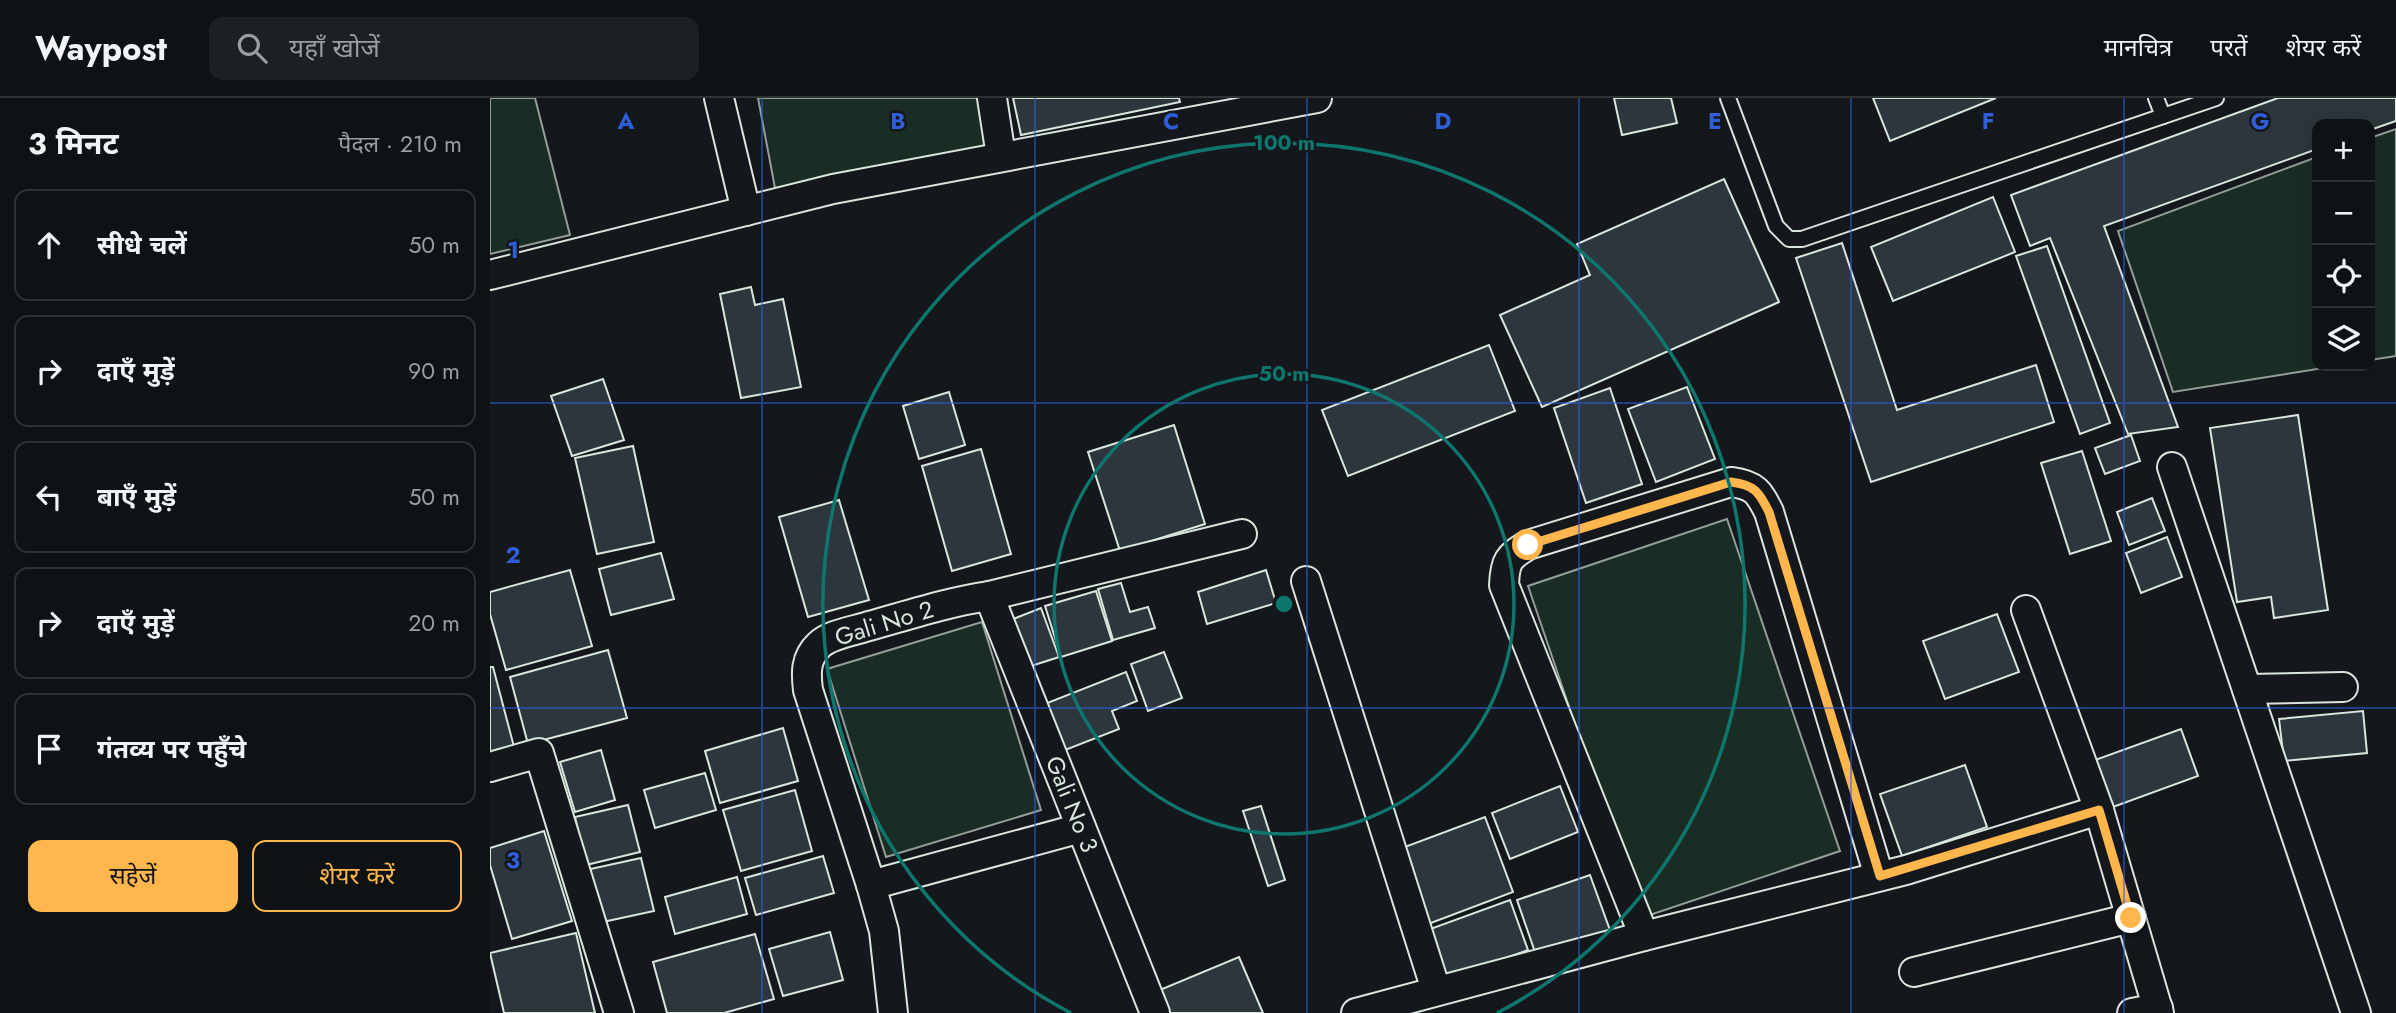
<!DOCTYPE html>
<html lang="hi">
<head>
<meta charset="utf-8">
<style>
	:root { --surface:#0f1215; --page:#1d2022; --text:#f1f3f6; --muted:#9b9ea0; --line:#2f3234; --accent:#ffb74d }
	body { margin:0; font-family:Jost,"Noto Sans Devanagari",sans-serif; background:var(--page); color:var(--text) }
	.controls { position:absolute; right:21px; top:21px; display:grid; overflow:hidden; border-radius:14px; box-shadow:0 4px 18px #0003 }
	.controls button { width:63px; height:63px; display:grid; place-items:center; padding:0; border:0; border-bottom:2px solid var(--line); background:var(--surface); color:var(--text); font:35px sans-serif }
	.stop { position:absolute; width:21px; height:21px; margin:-16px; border:5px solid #ffb74d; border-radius:50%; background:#fff }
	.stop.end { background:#ffb74d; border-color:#fff; box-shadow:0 2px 7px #0008 }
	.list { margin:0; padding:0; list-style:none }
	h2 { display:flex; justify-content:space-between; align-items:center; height:91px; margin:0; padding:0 28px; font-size:30px }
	h2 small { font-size:23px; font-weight:400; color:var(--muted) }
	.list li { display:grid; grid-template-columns:46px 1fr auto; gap:21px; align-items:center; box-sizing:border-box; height:112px; margin:0 14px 14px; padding:0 14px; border:2px solid var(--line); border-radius:14px }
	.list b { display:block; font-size:26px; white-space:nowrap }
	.list em { font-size:23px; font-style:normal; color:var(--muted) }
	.actions { display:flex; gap:14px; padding:21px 28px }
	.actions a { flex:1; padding:16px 0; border:2px solid var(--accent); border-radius:14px; text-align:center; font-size:24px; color:var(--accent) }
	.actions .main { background:var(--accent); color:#111 }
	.icon { flex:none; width:38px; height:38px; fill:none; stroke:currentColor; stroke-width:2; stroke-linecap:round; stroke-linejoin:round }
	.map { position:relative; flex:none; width:1906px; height:915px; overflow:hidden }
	header { display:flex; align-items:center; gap:42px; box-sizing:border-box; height:98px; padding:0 35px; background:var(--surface); border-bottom:2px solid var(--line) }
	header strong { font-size:33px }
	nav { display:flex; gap:38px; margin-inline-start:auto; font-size:24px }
	.search { width:490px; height:63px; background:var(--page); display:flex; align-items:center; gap:18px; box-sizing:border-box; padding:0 24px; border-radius:14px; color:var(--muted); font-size:26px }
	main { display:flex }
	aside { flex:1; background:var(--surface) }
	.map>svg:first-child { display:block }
	.green { fill:#1a2d24; stroke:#939e99; stroke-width:2 }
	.building { fill:#2c363c; stroke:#d8e6dc; stroke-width:2 }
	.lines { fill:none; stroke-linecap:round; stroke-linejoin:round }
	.lane-casing { stroke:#d8e6dc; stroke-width:18 }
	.street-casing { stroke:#d8e6dc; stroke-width:32 }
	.lane { stroke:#14181c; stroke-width:14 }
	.street { stroke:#14181c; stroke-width:28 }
	.route { stroke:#ffb74d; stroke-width:9 }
	.grid { fill:none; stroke:#305dd8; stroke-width:2; stroke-opacity:0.55 }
	.ring { fill:none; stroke:#0f766e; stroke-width:3.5 }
	.labels { text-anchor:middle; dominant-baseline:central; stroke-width:5; stroke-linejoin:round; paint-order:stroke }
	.street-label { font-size:24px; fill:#d8e6dc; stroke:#14181c }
	.grid-label { font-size:23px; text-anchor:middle; font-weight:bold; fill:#305dd8; stroke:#14181c; stroke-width:5; stroke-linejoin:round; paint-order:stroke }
	.centre { fill:#0f766e; stroke:#14181c; stroke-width:3.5 }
	.ring-label { font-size:21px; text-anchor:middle; font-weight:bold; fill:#0f766e; stroke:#14181c; stroke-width:5; stroke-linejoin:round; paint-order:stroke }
</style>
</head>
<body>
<header>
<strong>Waypost</strong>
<div class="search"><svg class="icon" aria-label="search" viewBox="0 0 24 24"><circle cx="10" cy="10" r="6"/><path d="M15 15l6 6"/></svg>यहाँ खोजें</div>
<nav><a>मानचित्र</a><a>परतें</a><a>शेयर करें</a></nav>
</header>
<main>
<aside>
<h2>3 मिनट<small>पैदल · 210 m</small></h2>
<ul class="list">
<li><svg class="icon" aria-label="ahead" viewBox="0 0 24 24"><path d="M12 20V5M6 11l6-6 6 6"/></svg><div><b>सीधे चलें</b></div><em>50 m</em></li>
<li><svg class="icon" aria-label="right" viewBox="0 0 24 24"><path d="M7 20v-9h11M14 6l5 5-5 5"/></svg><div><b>दाएँ मुड़ें</b></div><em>90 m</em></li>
<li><svg class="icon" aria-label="left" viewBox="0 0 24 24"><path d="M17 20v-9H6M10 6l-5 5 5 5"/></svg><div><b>बाएँ मुड़ें</b></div><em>50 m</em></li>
<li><svg class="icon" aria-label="right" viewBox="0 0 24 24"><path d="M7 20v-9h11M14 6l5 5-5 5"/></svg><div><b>दाएँ मुड़ें</b></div><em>20 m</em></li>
<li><svg class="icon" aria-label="arrive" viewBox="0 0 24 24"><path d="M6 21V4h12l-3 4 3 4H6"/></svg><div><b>गंतव्य पर पहुँचे</b></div></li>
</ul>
<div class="actions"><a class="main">सहेजें</a><a>शेयर करें</a></div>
</aside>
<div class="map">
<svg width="1906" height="915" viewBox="0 0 1906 915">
	<rect width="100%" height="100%" fill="#14181c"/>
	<g class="green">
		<path d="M0 0H45L80 137 0 156Z"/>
		<path d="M268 0H490L499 52 285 90Z"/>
		<path d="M1906 31V258L1880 262V40Z"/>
		<path d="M1827 59V268H1846L1683 294 1628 133Z"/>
		<path d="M1237 421 1350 753 1151 820 1038 488Z"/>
		<path d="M492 524 551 712 396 759 337 571Z"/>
	</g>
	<g class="building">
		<path d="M523 0H689L690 4 531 37Z"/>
		<path d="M1124 0H1181L1187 25 1132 37Z"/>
		<path d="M1383 0H1506L1400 43Z"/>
		<path d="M1788 0H1906V23L1880 32V26H1827V51L1614 128 1688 329 1638 336 1560 140 1540 148 1521 97Z"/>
		<path d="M1234 81 1289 204 1052 309 1010 217 1100 177 1087 146Z"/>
		<path d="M1503 99 1525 154 1403 203 1381 149Z"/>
		<path d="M1352 145 1407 312 1546 267 1564 324 1381 384 1306 160Z"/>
		<path d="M1557 148 1620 325 1590 336 1526 158Z"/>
		<path d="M261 189 265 207 293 201 311 289 251 300 230 196Z"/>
		<path d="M999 247 1025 313 858 378 832 312Z"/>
		<path d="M113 281 134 342 82 358 61 298Z"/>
		<path d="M1197 289 1225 361 1166 384 1138 311Z"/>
		<path d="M1120 290 1152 386 1096 405 1064 310Z"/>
		<path d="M459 294 475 347 429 361 413 308Z"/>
		<path d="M1808 317 1838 512 1784 520 1781 499 1747 504 1720 330Z"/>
		<path d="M684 327 715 426 630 453 598 354Z"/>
		<path d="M1641 337 1650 363 1615 376 1605 350Z"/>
		<path d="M143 348 164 444 107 456 85 360Z"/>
		<path d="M491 351 521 456 462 473 432 368Z"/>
		<path d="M1592 353 1621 443 1580 456 1551 365Z"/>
		<path d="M1662 400 1675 433 1639 447 1627 414Z"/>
		<path d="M349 402 379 502 318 519 289 419Z"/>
		<path d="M1677 439 1692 479 1651 495 1636 455Z"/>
		<path d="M171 455 184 501 121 517 109 471Z"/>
		<path d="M80 472 102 548 16 572 0 516V494Z"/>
		<path d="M776 472 786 505 717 526 708 494Z"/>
		<path d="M631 485 640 514 658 509 665 530 623 542 608 491Z"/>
		<path d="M606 493 622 543 571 559 555 508Z"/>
		<path d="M551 510 569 559 535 570 518 523Z"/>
		<path d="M1507 516 1529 574 1455 601 1433 543Z"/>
		<path d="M118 552 137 620 38 646 20 579Z"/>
		<path d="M674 554 692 600 658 613 641 566Z"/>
		<path d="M0 569H3L24 649 0 655Z"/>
		<path d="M636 574 647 603 622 613 629 631 565 656 547 609Z"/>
		<path d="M1873 613 1877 655 1794 663 1789 621Z"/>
		<path d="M293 630 308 683 230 705 215 653Z"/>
		<path d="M1691 631 1708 678 1623 709 1605 662Z"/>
		<path d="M111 652 125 702 85 714 70 664Z"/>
		<path d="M1475 667 1497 729 1412 758 1390 696Z"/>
		<path d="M215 675 226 712 165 730 154 692Z"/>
		<path d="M1070 688 1088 734 1020 761 1002 715Z"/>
		<path d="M305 692 322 753 251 773 233 712Z"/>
		<path d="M138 707 150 754 96 767 85 719Z"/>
		<path d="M771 708 795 782 778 788 753 713Z"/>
		<path d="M995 719 1023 794 933 828 904 753Z"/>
		<path d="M54 733 82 823 22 841 0 767V750Z"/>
		<path d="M333 758 344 795 266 817 255 780Z"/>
		<path d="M151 760 164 813 108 825 96 772Z"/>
		<path d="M1100 777 1121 835 1047 860 1027 802Z"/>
		<path d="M247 779 257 816 185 836 175 799Z"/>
		<path d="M1020 802 1038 852 950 883 932 834Z"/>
		<path d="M340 834 353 882 293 898 279 851Z"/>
		<path d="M86 835 105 915H14L0 855Z"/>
		<path d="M265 836 284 901 234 915H177L163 864Z"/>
		<path d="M749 859 773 915H674L665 894Z"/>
	</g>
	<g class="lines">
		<defs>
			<g id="lane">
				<path d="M1238 0 1286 128 1299 141H1312L1726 0"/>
				<path d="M1666 0 1673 18"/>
			</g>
			<g id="street">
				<path d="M229 0 256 113"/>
				<path d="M502 0 511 58"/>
				<path d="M0 177 343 91 827 0"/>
				<path d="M1682 369 1866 915"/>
				<path d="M816 483 946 892"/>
				<path d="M499 498 665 915"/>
				<path d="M1536 512 1609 712 1669 915"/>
				<path d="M1757 591 1853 589"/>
				<path d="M0 669 49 655 129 915"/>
				<path d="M381 787 591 730"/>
				<path d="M1154 838 1014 487C1015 463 1018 459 1038 447L1241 384C1265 387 1269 394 1279 414L1389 778"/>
				<path d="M1424 874 1641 820"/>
				<path d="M403 915 394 833 381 787 318 592C316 576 315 560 329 547 340 536 364 533 379 528 419 517 458 504 499 498L752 436"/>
				<path d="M866 915 1154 838 1416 772 1609 712"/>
				<path d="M1642 915 1668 910"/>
			</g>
		</defs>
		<use href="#lane" class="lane-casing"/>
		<use href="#street" class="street-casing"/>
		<use href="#lane" class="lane"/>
		<use href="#street" class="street"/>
	</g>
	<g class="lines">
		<path class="route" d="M1038 447 1241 384C1265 387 1269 394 1279 414L1390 778 1609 712 1641 820"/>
	</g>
	<path class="grid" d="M272 0V915M545 0V915M817 0V915M1089 0V915M1361 0V915M1634 0V915M0 305H1906M0 610H1906"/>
	<g class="ring">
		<circle cx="794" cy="506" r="230"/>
		<path d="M581 915A461 461 0 1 1 1007 915"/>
	</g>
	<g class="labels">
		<g class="street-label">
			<text transform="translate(394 525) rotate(-17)">Gali No 2</text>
			<text transform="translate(582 706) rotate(68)">Gali No 3</text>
		</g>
	</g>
	<g class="grid-label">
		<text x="136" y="31">A</text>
		<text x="408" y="31">B</text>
		<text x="681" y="31">C</text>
		<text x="953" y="31">D</text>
		<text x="1225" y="31">E</text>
		<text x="1498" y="31">F</text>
		<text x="1770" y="31">G</text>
		<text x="23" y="160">1</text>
		<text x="23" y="465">2</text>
		<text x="23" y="770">3</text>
	</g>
	<circle cx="794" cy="506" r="10" class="centre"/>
	<g class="ring-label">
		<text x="794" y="52">100 m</text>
		<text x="794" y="283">50 m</text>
	</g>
</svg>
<div class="controls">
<button>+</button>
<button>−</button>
<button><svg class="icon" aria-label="locate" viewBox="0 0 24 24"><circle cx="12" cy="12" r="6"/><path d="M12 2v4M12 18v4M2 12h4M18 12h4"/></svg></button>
<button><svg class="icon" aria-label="layers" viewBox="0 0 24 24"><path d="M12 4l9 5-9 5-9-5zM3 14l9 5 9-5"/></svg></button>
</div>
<div class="stop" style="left:1038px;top:447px"></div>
<div class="stop end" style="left:1641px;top:820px"></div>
</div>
</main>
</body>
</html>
